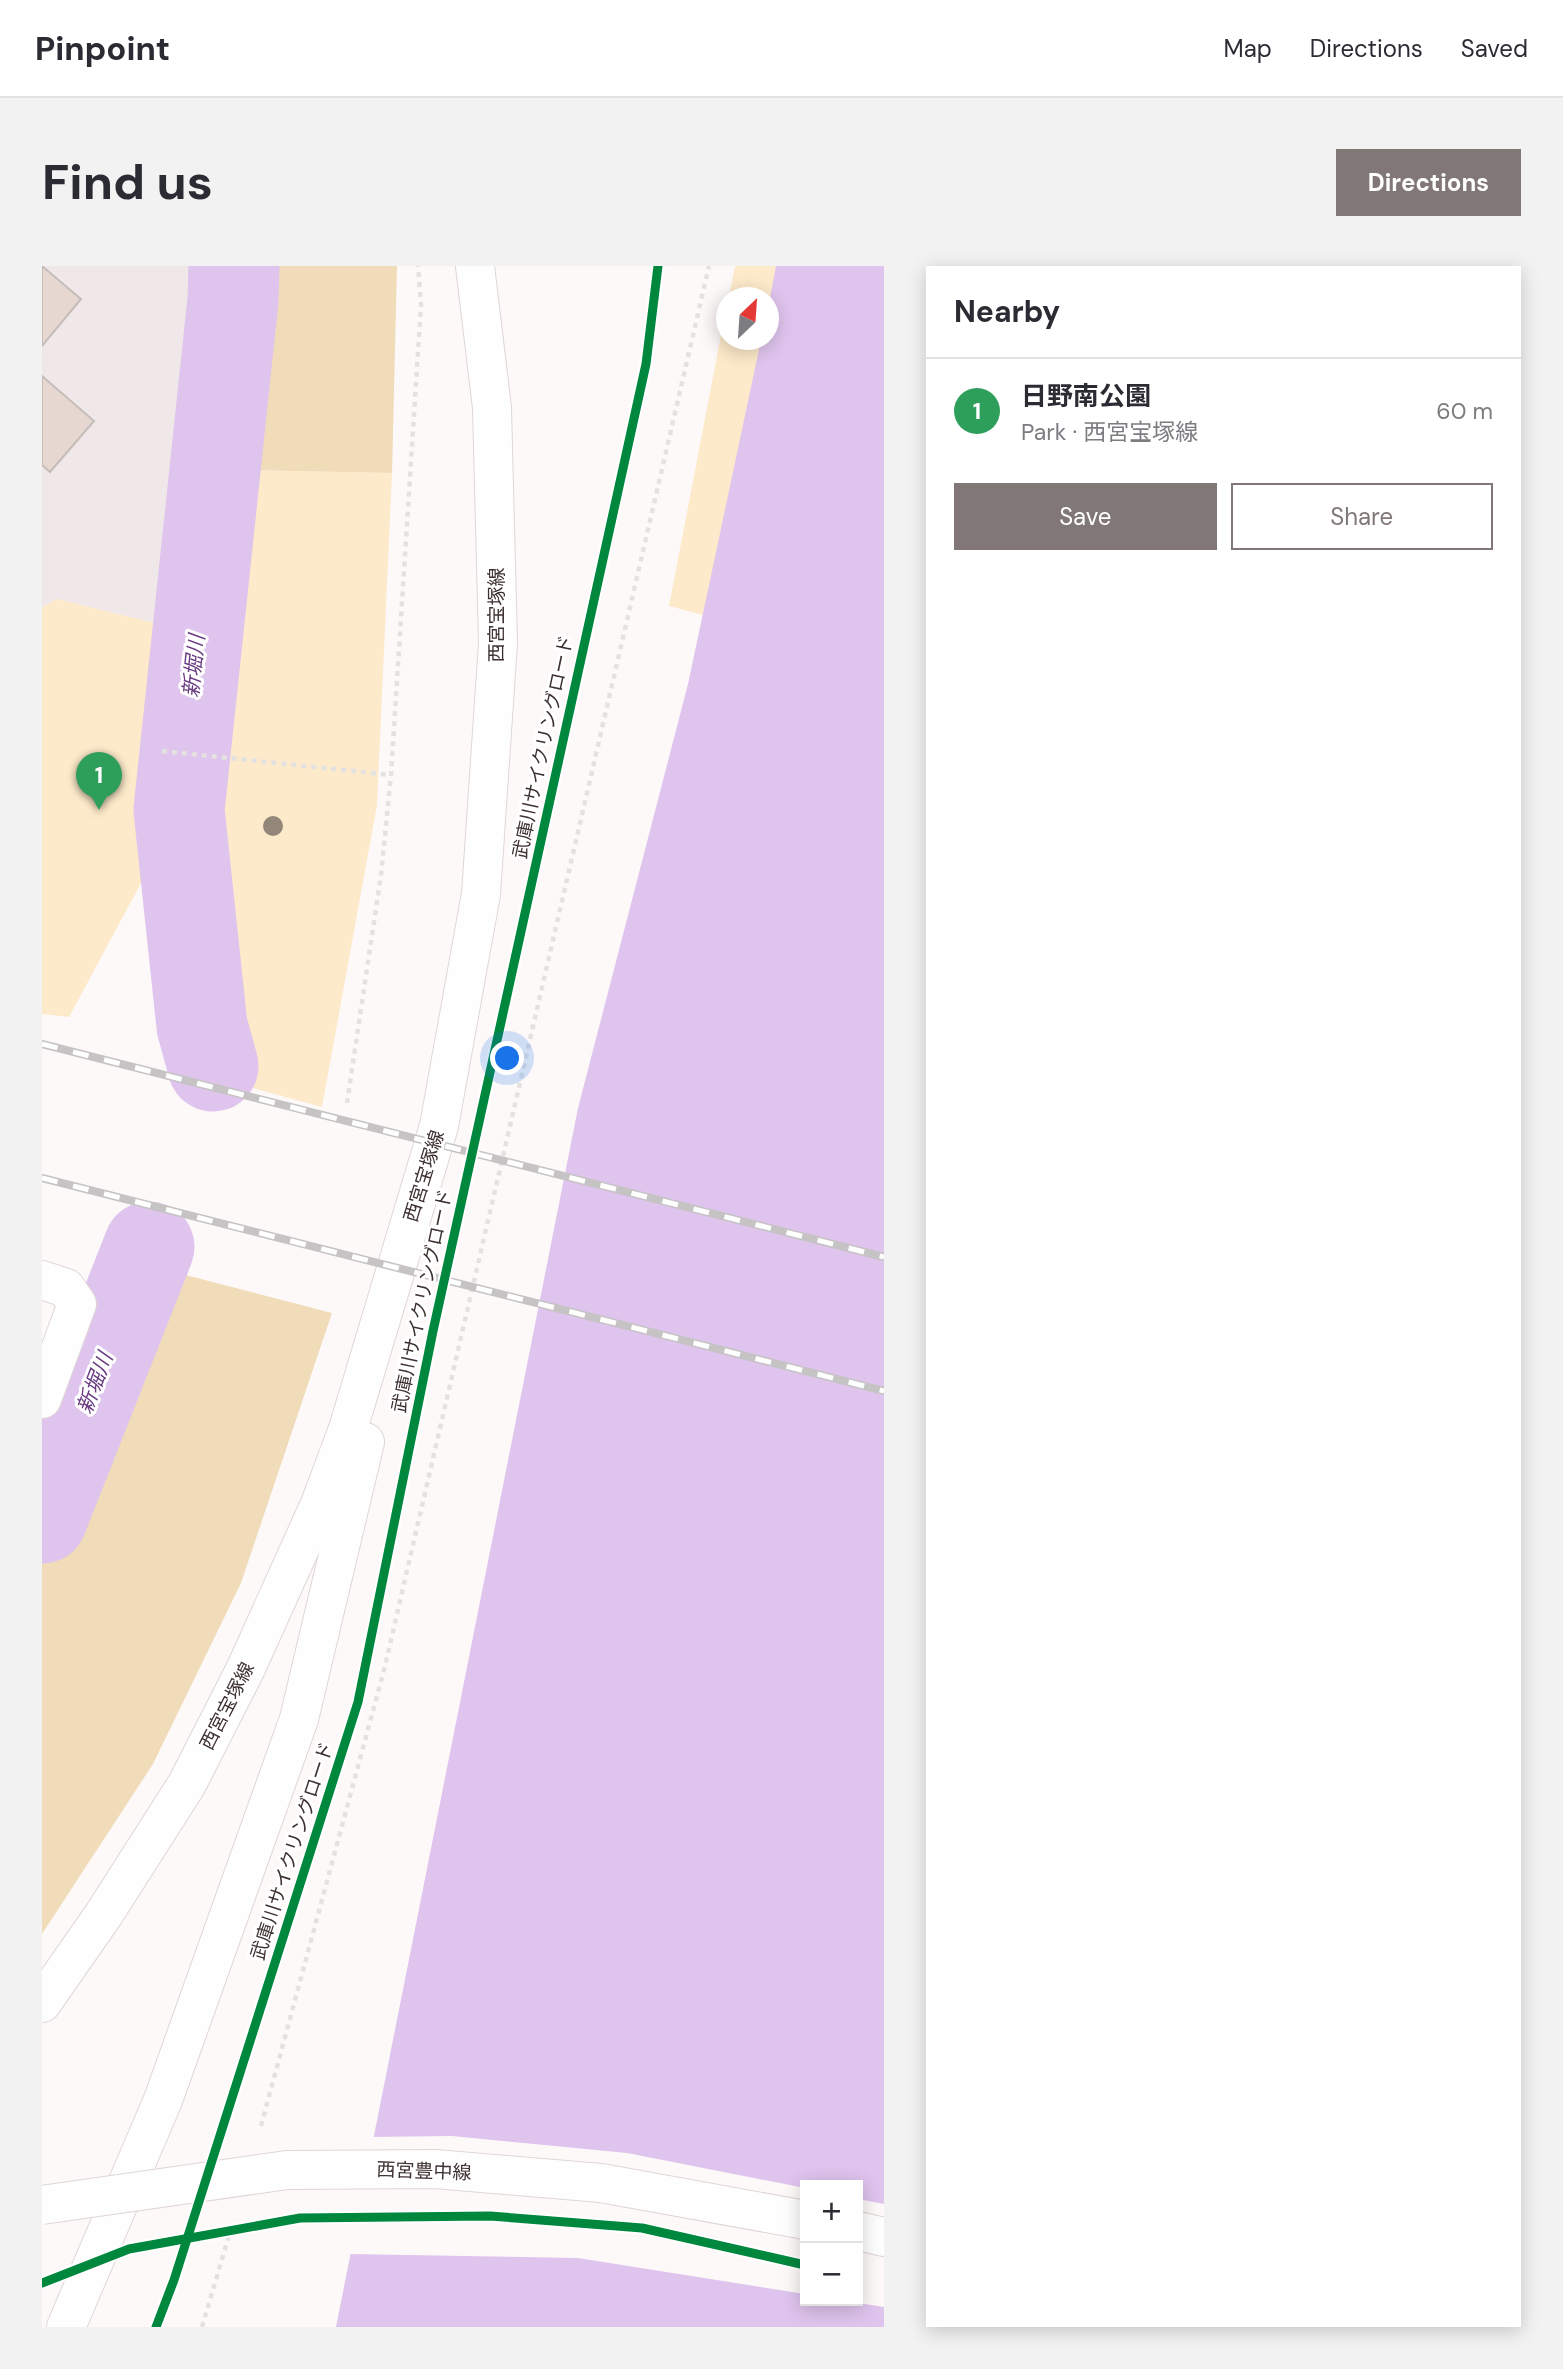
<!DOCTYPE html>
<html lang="en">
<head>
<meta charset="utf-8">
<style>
	:root { --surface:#fff; --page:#f2f2f3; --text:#2b2b33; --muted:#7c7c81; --line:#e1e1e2; --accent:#817777 }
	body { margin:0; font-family:"DM Sans","Noto Sans JP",sans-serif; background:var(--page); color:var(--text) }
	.controls { position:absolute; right:21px; bottom:21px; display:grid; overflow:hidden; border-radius:0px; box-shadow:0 4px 18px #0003 }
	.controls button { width:63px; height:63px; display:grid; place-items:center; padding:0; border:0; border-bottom:2px solid var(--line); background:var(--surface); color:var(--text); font:35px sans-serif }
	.compass { position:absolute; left:674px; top:21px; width:63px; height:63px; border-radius:50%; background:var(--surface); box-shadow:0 4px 18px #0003; rotate:25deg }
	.you { position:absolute; left:466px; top:793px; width:24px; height:24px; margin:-18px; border:5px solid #fff; border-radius:50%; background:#1a73e8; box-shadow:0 0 0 10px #1a73e833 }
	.badge { display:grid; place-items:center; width:46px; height:46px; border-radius:50%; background:var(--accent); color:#fff; font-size:23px; font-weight:700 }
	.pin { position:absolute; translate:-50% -58px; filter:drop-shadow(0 2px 4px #0008) }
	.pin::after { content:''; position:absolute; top:37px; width:24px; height:21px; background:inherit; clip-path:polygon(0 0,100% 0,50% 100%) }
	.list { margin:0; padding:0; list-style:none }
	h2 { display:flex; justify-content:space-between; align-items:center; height:91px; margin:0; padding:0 28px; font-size:30px }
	h2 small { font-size:23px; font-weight:400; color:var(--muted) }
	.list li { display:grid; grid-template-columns:46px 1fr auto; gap:21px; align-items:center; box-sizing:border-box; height:105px; padding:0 28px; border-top:2px solid var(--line) }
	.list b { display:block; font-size:26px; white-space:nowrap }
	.list p { margin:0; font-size:23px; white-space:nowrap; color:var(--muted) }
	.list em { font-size:23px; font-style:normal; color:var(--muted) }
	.actions { display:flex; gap:14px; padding:21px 28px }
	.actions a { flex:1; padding:16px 0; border:2px solid var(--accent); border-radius:0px; text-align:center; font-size:24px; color:var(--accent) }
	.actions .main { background:var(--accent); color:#fff }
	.map { position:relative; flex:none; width:842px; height:2061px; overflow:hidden; border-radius:0px }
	header { display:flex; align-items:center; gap:42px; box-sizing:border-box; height:98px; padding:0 35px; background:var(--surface); border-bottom:2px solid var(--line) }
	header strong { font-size:33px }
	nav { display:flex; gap:38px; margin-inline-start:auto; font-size:24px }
	.intro { display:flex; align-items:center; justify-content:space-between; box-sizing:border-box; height:168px; padding:0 42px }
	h1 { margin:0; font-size:49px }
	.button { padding:18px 32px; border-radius:0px; background:var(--accent); color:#fff; font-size:24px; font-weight:700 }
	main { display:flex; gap:42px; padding:0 42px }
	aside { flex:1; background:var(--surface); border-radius:0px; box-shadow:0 4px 18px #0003 }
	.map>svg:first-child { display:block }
	.built { fill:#f0e8e8 }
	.green { fill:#fdeaca }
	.forest { fill:#f1dcba }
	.water { fill:#dfc4ed; fill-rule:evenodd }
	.pier { fill:#fef9f9 }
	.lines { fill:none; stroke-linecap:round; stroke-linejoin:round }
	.river { stroke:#dfc4ed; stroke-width:91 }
	.building { fill:#e6d7d1; stroke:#c4bdba; stroke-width:2 }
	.minor-casing { stroke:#dfd6d6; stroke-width:40 }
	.secondary-casing { stroke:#dfd6d6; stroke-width:40 }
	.path { stroke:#e4e1e1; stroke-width:4.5; stroke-dasharray:5 5; stroke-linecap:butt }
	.minor { stroke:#fffefe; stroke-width:38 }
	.secondary { stroke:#fffefe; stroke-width:38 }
	.rail-casing { stroke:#c5c3c3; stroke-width:8 }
	.rail { stroke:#fff; stroke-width:5; stroke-dasharray:16; stroke-linecap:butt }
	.secondary-bridge-casing { stroke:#dfd6d6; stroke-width:40; stroke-linecap:butt }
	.path-bridge { stroke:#e4e1e1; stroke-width:4.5; stroke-dasharray:5 5; stroke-linecap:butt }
	.secondary-bridge { stroke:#fffefe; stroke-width:38 }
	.cycleway-casing { stroke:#fff; stroke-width:13 }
	.cycleway { stroke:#00873e; stroke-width:9 }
	.tree { fill:#928778 }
	.labels { text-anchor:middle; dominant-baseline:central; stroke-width:6; stroke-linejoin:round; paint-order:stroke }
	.street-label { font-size:19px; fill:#3e3131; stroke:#fff }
	.water-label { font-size:21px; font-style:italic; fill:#693c81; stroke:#fff }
</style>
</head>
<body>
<header>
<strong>Pinpoint</strong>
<nav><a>Map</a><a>Directions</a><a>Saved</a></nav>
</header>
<div class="intro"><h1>Find us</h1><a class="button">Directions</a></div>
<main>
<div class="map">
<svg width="842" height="2061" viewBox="0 0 842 2061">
	<rect width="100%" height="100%" fill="#fef9f9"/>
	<path class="built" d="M0 0H172L125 360 15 333 0 341Z"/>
	<g class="green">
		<path d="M693 0H747L661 349 627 340 684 43V74H726V32L687 31Z"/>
		<path d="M195 204 350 207 335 539 280 841 185 815 175 593Z"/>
		<path d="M15 333 125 360 129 416 106 604 27 751 0 748V341Z"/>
	</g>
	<g class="forest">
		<path d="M207 0H355L350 207 195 204Z"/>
		<path d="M109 1000 290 1047 199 1317 111 1498 0 1668V1293Z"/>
	</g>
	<path class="water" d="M734 0H842V2061H294L536 842 646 418 719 74H726L727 37ZM763 1919H816V2035H763Z"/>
	<g class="pier">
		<path d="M410 1870 585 1887 763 1922V2028L536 1992 306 1988 329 1871Z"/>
		<path d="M816 1933 842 1938V2041L804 2035H816Z"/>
	</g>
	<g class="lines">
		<g class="river">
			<path d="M171 800 160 760 137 544 191 34 192 0"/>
			<path d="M0 1252 107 981"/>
		</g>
	</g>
	<g class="building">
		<path d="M0 0 39 33 0 80Z"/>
		<path d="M0 110 52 155 8 206 0 199Z"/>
	</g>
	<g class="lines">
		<defs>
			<path id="minor" d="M0 1014 24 1022 35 1038 0 1133"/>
			<g id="secondary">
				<path d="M0 1737 62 1648 145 1518 204 1402 278 1238 306 1163 397 860 439 628 456 377 450 142 433 0"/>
				<path d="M816 1965 842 1971"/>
				<path d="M24 2061 121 1834 257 1453 323 1176"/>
			</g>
		</defs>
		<use href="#minor" class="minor-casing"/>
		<use href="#secondary" class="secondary-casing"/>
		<g class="path">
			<path d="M120 485 349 509"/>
			<path d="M305 837 339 609 349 509 379 39 376 0"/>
			<path d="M219 1860 342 1404 667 0"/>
			<path d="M160 2061 190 1959"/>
		</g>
		<use href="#minor" class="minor"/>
		<use href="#secondary" class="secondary"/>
		<defs>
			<g id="rail">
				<path d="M0 778 842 991"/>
				<path d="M0 912 842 1125"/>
			</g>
		</defs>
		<use href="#rail" class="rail-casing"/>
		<use href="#rail" class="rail"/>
		<defs>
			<path id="secondary-bridge" d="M0 1939 245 1904 393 1903 559 1917 763 1954"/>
		</defs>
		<use href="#secondary-bridge" class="secondary-bridge-casing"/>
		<path class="path-bridge" d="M0 2017 87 1983 256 1952"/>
		<use href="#secondary-bridge" class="secondary-bridge"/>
		<defs>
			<g id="cycleway">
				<path d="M0 2017 87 1983 258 1952 448 1950 600 1962 763 1999"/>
				<path d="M114 2061 132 2014 316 1436 391 1065 604 98 616 0"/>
			</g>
		</defs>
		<use href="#cycleway" class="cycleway-casing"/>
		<use href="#cycleway" class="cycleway"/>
	</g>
	<circle class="tree" cx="231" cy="560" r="10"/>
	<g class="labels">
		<g class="street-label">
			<text transform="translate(454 349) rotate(-90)">西宮宝塚線</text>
			<text transform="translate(501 481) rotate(-78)">武庫川サイクリングロード</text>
			<text transform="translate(382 910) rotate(-73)">西宮宝塚線</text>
			<text transform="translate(380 1035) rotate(-78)">武庫川サイクリングロード</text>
			<text transform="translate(185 1440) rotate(-63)">西宮宝塚線</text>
			<text transform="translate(250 1585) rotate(-72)">武庫川サイクリングロード</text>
			<text transform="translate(382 1905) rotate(2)">西宮豊中線</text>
		</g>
		<g class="water-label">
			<text transform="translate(152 400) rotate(-84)">新堀川</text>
			<text transform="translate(53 1117) rotate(-69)">新堀川</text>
		</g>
	</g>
</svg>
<div class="controls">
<button>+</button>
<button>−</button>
</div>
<svg class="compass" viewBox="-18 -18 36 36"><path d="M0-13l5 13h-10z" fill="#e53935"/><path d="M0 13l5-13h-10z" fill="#7c7c81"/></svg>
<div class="you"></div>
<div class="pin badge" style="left:57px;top:544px;background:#2e9e5b">1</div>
</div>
<aside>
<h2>Nearby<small></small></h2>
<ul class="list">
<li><span class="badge" style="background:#2e9e5b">1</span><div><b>日野南公園</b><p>Park · 西宮宝塚線</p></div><em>60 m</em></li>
</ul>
<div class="actions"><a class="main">Save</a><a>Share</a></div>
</aside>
</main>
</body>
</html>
